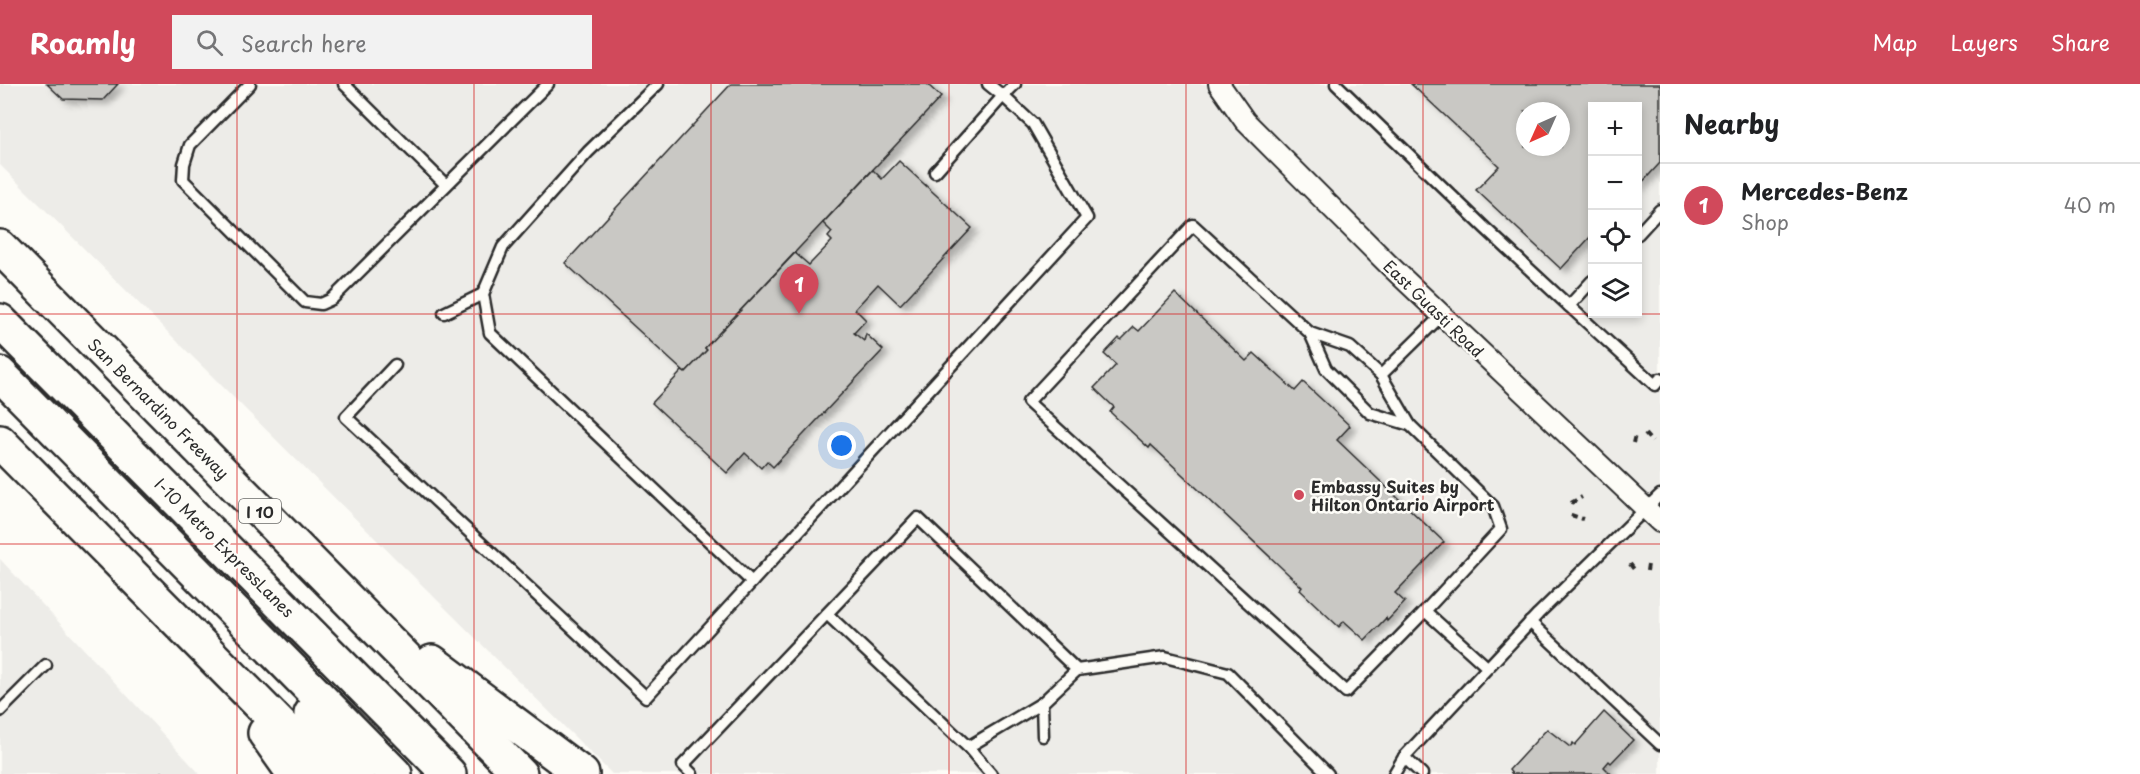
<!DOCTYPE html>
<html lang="en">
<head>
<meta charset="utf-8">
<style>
	:root { --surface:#fff; --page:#f2f2f2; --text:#202124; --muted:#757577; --line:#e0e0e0; --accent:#d1495b }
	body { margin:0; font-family:"Playpen Sans",sans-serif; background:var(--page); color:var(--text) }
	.controls { position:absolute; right:18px; top:18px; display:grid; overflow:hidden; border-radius:0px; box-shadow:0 3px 9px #0003 }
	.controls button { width:54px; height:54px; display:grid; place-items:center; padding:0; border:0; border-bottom:2px solid var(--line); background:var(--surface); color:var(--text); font:30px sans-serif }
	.compass { position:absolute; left:1516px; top:18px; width:54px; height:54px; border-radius:50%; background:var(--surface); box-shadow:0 3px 9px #0003; rotate:225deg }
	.you { position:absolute; left:842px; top:362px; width:21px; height:21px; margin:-15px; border:4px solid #fff; border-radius:50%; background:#1a73e8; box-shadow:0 0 0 9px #1a73e833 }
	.badge { display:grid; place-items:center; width:39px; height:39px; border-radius:50%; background:var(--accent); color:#fff; font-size:20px; font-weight:700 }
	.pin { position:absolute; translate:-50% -50px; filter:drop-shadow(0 2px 3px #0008) }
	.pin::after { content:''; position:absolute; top:32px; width:21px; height:18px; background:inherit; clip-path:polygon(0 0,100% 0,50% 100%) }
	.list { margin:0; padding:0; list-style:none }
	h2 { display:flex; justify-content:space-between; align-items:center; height:78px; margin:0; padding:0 24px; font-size:26px }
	h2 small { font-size:20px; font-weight:400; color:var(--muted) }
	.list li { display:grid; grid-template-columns:39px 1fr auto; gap:18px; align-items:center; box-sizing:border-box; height:84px; padding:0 24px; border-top:2px solid var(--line) }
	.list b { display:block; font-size:22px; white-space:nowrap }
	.list p { margin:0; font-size:20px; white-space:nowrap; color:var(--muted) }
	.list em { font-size:20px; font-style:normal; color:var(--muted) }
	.icon { flex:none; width:33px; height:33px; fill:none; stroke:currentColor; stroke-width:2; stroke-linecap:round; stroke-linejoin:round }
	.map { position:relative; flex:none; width:1660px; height:690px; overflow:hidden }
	header { display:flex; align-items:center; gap:36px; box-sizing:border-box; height:84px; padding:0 30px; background:var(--accent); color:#fff }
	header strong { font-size:28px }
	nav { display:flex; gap:33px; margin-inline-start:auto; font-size:21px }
	.search { width:420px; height:54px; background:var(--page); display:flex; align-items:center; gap:15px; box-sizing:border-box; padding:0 21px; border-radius:0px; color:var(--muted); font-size:22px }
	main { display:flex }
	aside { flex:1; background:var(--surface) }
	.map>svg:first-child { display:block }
	.built { fill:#edece8; fill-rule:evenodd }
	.building { fill:#c9c8c4; stroke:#2b2b2b; stroke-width:1.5; fill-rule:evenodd; filter:url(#shadow) }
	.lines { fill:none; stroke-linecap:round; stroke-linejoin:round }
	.lane-casing { stroke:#2b2b2b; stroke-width:15 }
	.street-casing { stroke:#2b2b2b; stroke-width:24 }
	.highway-casing { stroke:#2b2b2b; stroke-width:38 }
	.path { stroke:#2b2b2b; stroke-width:4; stroke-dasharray:6 4.5; stroke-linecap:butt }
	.lane { stroke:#fdfcf7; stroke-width:10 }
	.street { stroke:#fdfcf7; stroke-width:20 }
	.highway { stroke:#fdfcf7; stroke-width:33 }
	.grid { fill:none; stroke:#d62828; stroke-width:1.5; stroke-opacity:0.55 }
	.poi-dot { fill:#d1495b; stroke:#fdfcf7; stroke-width:2 }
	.labels { text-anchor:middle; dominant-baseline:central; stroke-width:5; stroke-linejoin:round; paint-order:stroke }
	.shield { fill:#fdfcf7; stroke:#6a6a68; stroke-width:1.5 }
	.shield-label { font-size:15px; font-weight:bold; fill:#2b2b2b }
	.street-label { font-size:16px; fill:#2b2b2b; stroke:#fdfcf7 }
	.poi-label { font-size:16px; font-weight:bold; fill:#2b2b2b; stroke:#fdfcf7; text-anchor:start }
</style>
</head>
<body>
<header>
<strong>Roamly</strong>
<div class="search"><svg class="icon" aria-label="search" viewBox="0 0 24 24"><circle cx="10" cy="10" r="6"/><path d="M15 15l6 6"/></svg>Search here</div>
<nav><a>Map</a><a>Layers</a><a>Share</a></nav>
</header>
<main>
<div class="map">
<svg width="1660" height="690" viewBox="0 0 1660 690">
	<defs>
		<filter id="shadow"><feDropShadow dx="6" dy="4" stdDeviation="3" flood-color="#0004"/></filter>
	</defs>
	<rect width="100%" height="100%" fill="#fdfcf7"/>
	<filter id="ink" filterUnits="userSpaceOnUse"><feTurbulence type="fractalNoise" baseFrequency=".0167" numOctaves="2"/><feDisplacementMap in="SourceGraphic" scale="12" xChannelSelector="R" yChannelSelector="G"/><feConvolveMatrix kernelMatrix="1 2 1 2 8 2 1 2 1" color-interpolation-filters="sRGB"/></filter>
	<g filter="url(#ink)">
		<g class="built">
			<path d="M0 0H1660V690H612L0 81ZM1592 22H1638V230H1592ZM1525 27H1561V63H1525Z"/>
			<path d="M0 475 200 690H0Z"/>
		</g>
		<g class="building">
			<path d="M47 0H118L103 16 63 15Z"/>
			<path d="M731 0H927L941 13 705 264 707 266 685 289 565 179Z"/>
			<path d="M1411 0H1660V79L1638 103V22H1592V151L1561 185 1476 106 1499 82ZM1525 27H1561V63H1525Z"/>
			<path d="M899 77 972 144 900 221 878 200 855 225 866 236 854 249 864 257 866 250 883 266 773 383 767 377 761 384 745 369 727 389 652 319 682 287 685 289 707 266 705 264 795 169 809 181 832 157 828 153 832 148 823 139 873 86 882 95Z"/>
			<path d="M1175 209 1246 277 1254 269 1295 307 1303 298 1350 342 1337 356 1444 458 1395 509 1405 518 1387 537 1386 534 1365 556 1344 537 1339 543 1300 506 1302 503 1151 361 1149 364 1110 328 1114 323 1094 304 1116 281 1104 270 1119 254 1121 256 1134 243 1139 247Z"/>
			<path d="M1604 628 1633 656 1611 679 1609 677 1604 683 1611 690H1512L1509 686 1547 645 1570 663 1573 659 1575 661Z"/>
		</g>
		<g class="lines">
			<defs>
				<g id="lane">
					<path d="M250 0 190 61 184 80 183 96 305 218 321 220 332 215 548 0"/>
					<path d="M344 0 446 101"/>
					<path d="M658 0 588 68 503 163 483 210 490 249 752 498 1087 134 1033 40 1003 12 1015 0"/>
					<path d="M1336 0 1485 144 1569 222 1592 197"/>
					<path d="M935 88 1003 12 988 0"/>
					<path d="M1193 141 1310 249 1350 263 1381 291 1410 341 1493 422 1501 445 1425 527 1346 608 1028 318Z"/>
					<path d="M1638 150 1660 126"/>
					<path d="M1569 222 1655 301 1660 295"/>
					<path d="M444 229 483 210"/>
					<path d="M1310 249 1326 285 1370 329 1410 341"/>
					<path d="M395 281 346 333 646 613 752 498"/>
					<path d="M1381 291 1442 231"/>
					<path d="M1425 527 1487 583"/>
					<path d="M827 530 968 663 991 690"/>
					<path d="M1530 538 1660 660"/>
					<path d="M0 627 46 581"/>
					<path d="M1043 652 1042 619 1077 586 1165 573 1228 589 1328 690"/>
					<path d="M968 663 1042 619"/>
					<path d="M1404 673 1422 690"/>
					<path d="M692 690 683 681 918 434 1077 586"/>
					<path d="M1394 690 1404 673 1538 530 1660 411"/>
				</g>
				<path id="street" d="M1219 0 1245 37 1388 180 1660 438"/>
				<g id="highway">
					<path d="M0 163 520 690"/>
					<path d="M0 237 449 690"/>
					<path d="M0 290 395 690"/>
					<path d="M0 358 329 690"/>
					<path d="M432 578 582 690"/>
					<path d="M311 630 358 690"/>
					<path d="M265 649 294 690"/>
				</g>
			</defs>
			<use href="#lane" class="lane-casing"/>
			<use href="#street" class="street-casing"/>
			<use href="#highway" class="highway-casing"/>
			<g class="path">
				<path d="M1645 350 1652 358"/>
				<path d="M1633 359 1635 351"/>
				<path d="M1571 419 1582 413"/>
				<path d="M1571 431 1583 435"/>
				<path d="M1630 480 1636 488"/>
				<path d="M1647 487 1648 480"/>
				<path d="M161 690 163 688"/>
			</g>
			<use href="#lane" class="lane"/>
			<use href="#street" class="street"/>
			<use href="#highway" class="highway"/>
		</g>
	</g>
	<path class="grid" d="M237 0V690M474 0V690M711 0V690M949 0V690M1186 0V690M1423 0V690M0 230H1660M0 460H1660"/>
	<circle class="poi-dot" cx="1299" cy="411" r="6"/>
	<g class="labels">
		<rect class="shield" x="239" y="415" width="42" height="24" rx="4.5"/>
		<g class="shield-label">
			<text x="260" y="427">I 10</text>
		</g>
		<g class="street-label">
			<text transform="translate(1434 224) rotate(44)">East Guasti Road</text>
			<text transform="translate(159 324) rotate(45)">San Bernardino Freeway</text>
			<text transform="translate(225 463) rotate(45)">I-10 Metro ExpressLanes</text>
		</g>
		<g class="poi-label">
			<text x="1311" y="402">Embassy Suites by<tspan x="1311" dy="18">Hilton Ontario Airport</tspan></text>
		</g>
	</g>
</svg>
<div class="controls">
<button>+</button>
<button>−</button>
<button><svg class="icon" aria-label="locate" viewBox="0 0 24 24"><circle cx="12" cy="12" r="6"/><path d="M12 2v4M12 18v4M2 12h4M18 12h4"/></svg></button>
<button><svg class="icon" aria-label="layers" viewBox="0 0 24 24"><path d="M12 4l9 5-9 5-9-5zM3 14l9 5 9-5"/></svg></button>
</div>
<svg class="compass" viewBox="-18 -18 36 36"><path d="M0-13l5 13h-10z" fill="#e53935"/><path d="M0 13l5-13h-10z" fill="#757577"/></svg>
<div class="you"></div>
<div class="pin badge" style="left:799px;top:230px">1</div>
</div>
<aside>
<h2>Nearby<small></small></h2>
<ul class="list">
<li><span class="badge">1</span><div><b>Mercedes-Benz</b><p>Shop</p></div><em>40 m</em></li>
</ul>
</aside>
</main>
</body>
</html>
